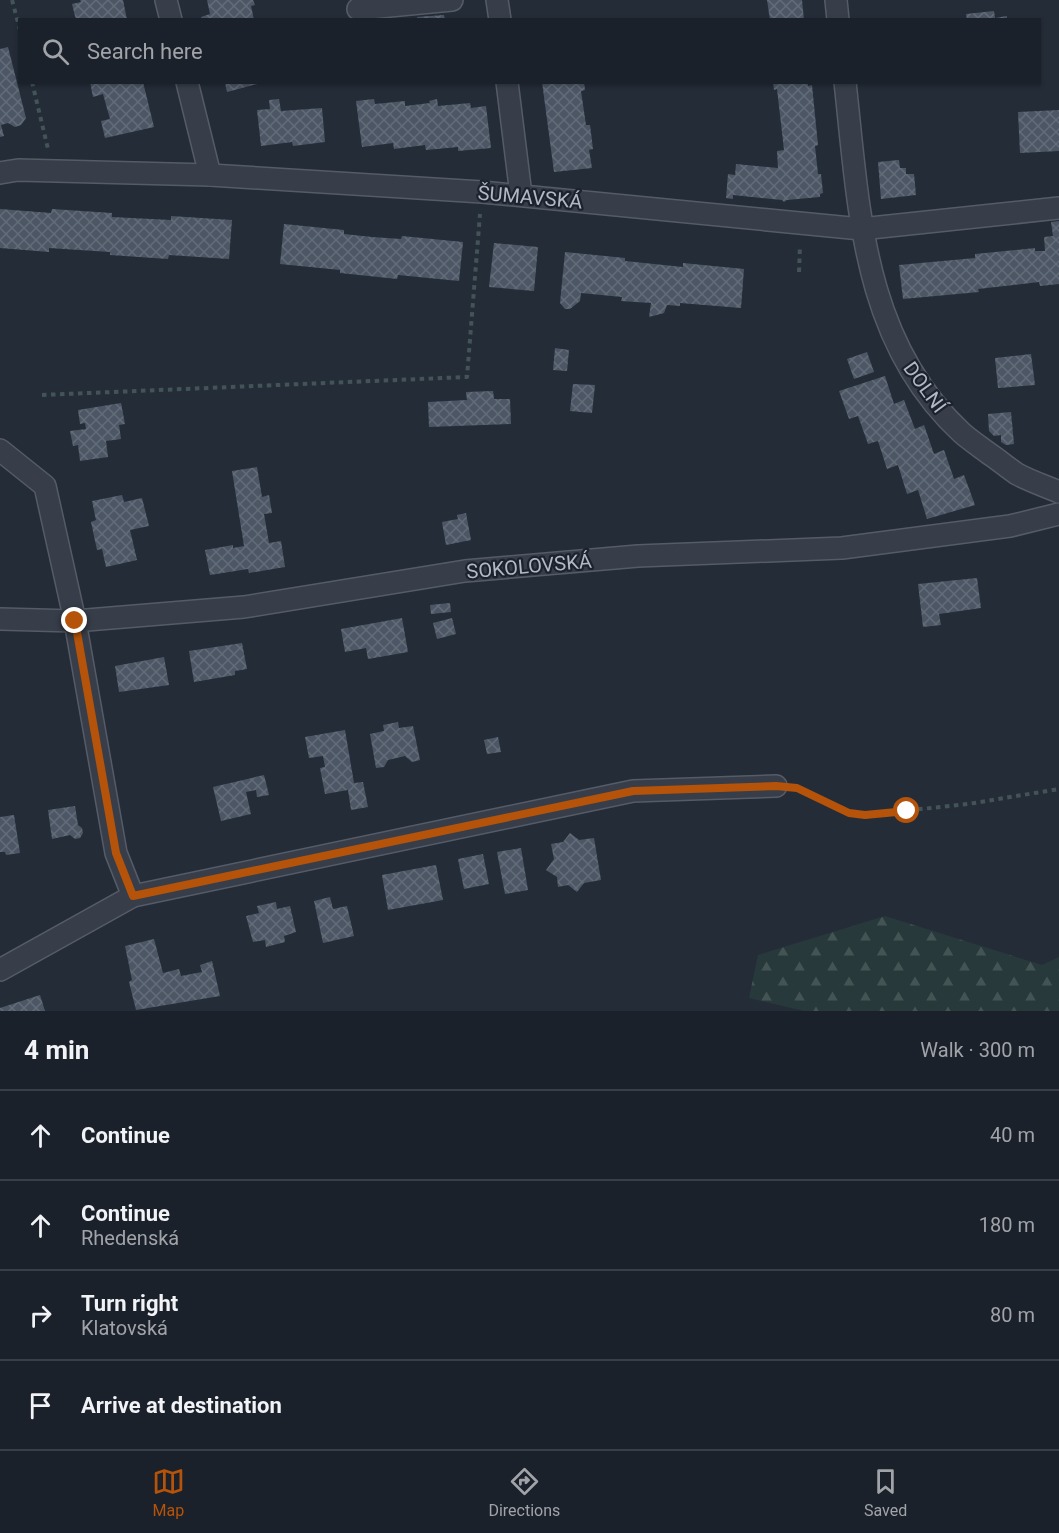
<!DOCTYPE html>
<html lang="en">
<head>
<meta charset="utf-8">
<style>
	:root { --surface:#1b212a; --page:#242932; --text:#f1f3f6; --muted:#a0a3a8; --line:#393e47; --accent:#b45309 }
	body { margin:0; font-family:Roboto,sans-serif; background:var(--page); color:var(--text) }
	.stop { position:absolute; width:18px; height:18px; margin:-14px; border:4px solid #b45309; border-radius:50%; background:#fff }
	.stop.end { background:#b45309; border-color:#fff; box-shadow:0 2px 6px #0008 }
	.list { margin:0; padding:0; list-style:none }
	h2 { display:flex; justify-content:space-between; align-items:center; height:78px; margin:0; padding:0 24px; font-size:26px }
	h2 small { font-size:20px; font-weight:400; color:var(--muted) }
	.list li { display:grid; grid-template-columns:39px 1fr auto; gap:18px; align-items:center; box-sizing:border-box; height:90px; padding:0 24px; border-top:2px solid var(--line) }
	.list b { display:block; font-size:22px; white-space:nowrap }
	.list p { margin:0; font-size:20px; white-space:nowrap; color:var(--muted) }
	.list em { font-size:20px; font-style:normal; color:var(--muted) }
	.icon { flex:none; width:33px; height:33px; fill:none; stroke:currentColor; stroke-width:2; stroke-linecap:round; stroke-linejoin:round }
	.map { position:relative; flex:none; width:1059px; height:1011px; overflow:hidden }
	.search { position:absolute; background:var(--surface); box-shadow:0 2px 4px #0004; left:18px; right:18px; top:18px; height:66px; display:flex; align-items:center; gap:15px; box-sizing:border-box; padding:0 21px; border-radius:0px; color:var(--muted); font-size:22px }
	.sheet { height:438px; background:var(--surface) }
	nav { display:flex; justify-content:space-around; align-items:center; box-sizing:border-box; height:84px; border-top:2px solid var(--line); background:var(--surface); font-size:16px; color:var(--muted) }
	nav a { display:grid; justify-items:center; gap:3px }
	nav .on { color:var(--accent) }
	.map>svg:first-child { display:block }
	.forest { fill:url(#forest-firs) }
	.building { fill:url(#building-cross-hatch) }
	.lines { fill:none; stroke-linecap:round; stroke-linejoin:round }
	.street-casing { stroke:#555c67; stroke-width:24 }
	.path { stroke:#435457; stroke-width:4; stroke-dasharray:4.5 4.5; stroke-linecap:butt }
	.street { stroke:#373e49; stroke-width:21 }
	.route { stroke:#b45309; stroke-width:8 }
	.labels { text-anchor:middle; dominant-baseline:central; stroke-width:4.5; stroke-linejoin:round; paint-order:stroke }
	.street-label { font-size:20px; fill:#b2b9c5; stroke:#1c232e }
</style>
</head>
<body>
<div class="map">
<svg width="1059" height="1011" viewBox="0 0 1059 1011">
	<defs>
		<pattern id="forest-firs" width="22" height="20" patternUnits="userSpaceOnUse" patternTransform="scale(1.5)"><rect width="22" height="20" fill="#27393a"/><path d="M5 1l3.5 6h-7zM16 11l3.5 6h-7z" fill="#445455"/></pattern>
		<pattern id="building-cross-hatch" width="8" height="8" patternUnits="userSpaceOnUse" patternTransform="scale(1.5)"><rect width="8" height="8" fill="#4c5664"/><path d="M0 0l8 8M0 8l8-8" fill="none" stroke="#636c79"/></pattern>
	</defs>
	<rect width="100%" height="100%" fill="#242c38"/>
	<path class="forest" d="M885 916 1042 965 1059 957V1011H804L749 998 758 955Z"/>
	<g class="building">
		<path d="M80 0H123L127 20H76L72 4 81 2Z"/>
		<path d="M207 0H253L255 5 251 6 254 20H202L201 17 210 14Z"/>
		<path d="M767 0H802L804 20H770Z"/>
		<path d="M994 11 995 18 1007 16V20H967L966 14Z"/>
		<path d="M444 15 445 20H418L417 17Z"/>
		<path d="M8 47 26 118 21 125 15 127 8 123 1 125 4 136 0 137V49Z"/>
		<path d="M90 82H143L154 127 105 138 101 121 110 119 103 94 93 97Z"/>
		<path d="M265 82 227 92 225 83 227 82Z"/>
		<path d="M542 82H584L585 90 581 91 586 125H590L593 149 589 150 592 168 554 172Z"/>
		<path d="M773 82H808V86L812 85 818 145 815 146 818 174H821L823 193 820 194V197L787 200 784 202 782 200 733 195V199L726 198 728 174 735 175 736 164 778 168 777 151 784 150 777 89 774 90Z"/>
		<path d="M279 99 281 111 322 108 325 142 293 146 292 142 261 146 257 110 270 109 269 100Z"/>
		<path d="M374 99 375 104 405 101V106L430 103 429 101 437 99 438 106 470 103 471 108 486 106 491 148 458 151V147L426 150 425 145 394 149 393 143 362 147 356 101Z"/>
		<path d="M1059 110V151L1020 153 1018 112Z"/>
		<path d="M899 160 900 168H906V174H914L916 195 881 199 878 162Z"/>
		<path d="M0 209 51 213 52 209 112 213V217L171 220V216L232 220 229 259 169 255 168 259 110 255V252L49 248V252L0 248Z"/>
		<path d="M1059 221V284L1040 286 1039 282 978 289 979 292 903 299 899 265 975 258V254L1035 248V251H1045L1044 237 1053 236 1051 222Z"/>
		<path d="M284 224 344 230V234L372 237 401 239 402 236 463 242 459 281 398 275 397 279 369 276 340 273V270L280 264Z"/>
		<path d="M494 243 538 247 534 291 489 287Z"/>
		<path d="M565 252 625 258V261L683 267V263L744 269 741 308 680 303V306L667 305 664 313 649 317 651 303 621 301 622 297 581 293 580 301 570 309H565L560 303Z"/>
		<path d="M555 348 569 350 567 371 553 370Z"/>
		<path d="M867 352 874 372 854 379 847 359Z"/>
		<path d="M1031 354 1035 385 998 388 995 358Z"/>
		<path d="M885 376 894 404 904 400 915 429 924 425 934 454 944 450 954 479 964 475 975 505 927 519 918 490 907 494 898 465 887 469 878 441 868 444 858 416 849 419 839 391Z"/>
		<path d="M573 384 595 385 592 413 570 411Z"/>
		<path d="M493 391 494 399H510L511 424 429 427 428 402 467 400 466 392Z"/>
		<path d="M121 403 125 424 119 425 121 439 106 441 108 457 80 461 78 445 73 446 70 431 86 429 85 423 80 424 78 410Z"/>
		<path d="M1011 412 1014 444 1006 445 1001 442V435L994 436 989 431 988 414Z"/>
		<path d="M257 467 262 497 269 495 272 513 264 514 269 543 281 541 285 567 249 573 248 569 210 575 205 550 233 545V548L244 546 232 471Z"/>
		<path d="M122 495 124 502 142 498 149 526 130 530 137 560 106 567 102 549 97 550 91 522 96 520 92 501Z"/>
		<path d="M466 513 471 540 446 545 442 522 458 519 457 515Z"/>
		<path d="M977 578 981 608 939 614 941 625 923 627 918 584Z"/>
		<path d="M450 603 451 612 431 614 430 605Z"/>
		<path d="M402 618 408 652 368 659 366 648 345 652 341 629Z"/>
		<path d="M452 618 456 634 437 639 433 623Z"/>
		<path d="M242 643 247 669 235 671V675L194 682 189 651Z"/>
		<path d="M164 657 169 685 119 692 115 666Z"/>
		<path d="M398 722 399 728 413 726 420 760 412 762 405 756 388 760 384 767 376 768 370 734 384 731 383 725Z"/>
		<path d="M345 730 354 783 363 782 368 807 351 810 348 790 325 794 320 768 325 767 323 756 309 758 305 737Z"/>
		<path d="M498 737 501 752 487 754 484 740Z"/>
		<path d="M264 775 269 795 257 797 256 790 246 792 251 814 221 821 213 787Z"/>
		<path d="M75 806 78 825 82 828 83 833 80 838 75 839 70 835 52 839 48 810Z"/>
		<path d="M14 815 20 853 6 855 5 852H0V817Z"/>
		<path d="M570 833 579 840 594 838 601 880 584 883 577 892 568 885 558 887 557 877 546 870 554 859 551 844 563 842Z"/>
		<path d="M521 848 528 890 505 894 497 852Z"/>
		<path d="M483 854 489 884 464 889 458 859Z"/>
		<path d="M436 865 443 900 388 910 382 875Z"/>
		<path d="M330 897 333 909 347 906 354 936 323 943 314 901Z"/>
		<path d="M276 902 277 909 290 906 296 932 284 936 285 942 266 947 265 940 253 942 246 916 259 913 257 906Z"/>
		<path d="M154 939 163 973 179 969 181 976 202 972 200 965 212 961 220 996 136 1010 129 982 132 980 125 946Z"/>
		<path d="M40 995 45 1011H0V1008Z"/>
	</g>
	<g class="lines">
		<defs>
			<g id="street">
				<path d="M166 0 171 20"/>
				<path d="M497 0 500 20"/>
				<path d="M836 0 838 20"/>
				<path d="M358 9 452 0"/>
				<path d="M187 82 210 175"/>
				<path d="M507 82 521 195"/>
				<path d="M845 82C859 208 862 341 962 433 971 441 982 448 991 455 1000 461 1008 468 1017 474 1030 481 1045 486 1059 492"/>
				<path d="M0 173 18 170 210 175 482 192 861 229 1059 208"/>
				<path d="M0 450 45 486 75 621 116 853 133 896"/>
				<path d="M0 619 75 621 244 607 465 571 638 556 842 548 1010 526 1059 514"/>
				<path d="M0 970 133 896 633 791 776 786"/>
			</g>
		</defs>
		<use href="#street" class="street-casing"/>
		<g class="path">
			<path d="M12 0 20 30"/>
			<path d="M32 82 48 149"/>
			<path d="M799 272 800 245"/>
			<path d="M42 395 467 377 480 214"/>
			<path d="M798 789 820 798 837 809 865 815 968 804 1059 789"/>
		</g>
		<use href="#street" class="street"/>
	</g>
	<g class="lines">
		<path class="route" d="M75 621 116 853 133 896 633 791 776 786 797 788 849 813 865 815 907 811"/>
	</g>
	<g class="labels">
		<g class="street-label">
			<text transform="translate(530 197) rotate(5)">ŠUMAVSKÁ</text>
			<text transform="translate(925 387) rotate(54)">DOLNÍ</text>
			<text transform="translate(529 566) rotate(-5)">SOKOLOVSKÁ</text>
		</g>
	</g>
</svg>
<div class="stop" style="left:907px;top:811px"></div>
<div class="stop end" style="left:75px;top:621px"></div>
<div class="search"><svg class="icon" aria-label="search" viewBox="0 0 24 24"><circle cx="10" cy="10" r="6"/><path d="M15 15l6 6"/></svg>Search here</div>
</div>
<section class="sheet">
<h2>4 min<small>Walk · 300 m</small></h2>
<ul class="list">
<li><svg class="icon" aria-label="ahead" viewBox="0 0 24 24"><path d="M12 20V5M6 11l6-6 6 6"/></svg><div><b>Continue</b></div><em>40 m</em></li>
<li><svg class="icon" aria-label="ahead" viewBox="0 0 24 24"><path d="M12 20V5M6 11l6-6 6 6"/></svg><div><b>Continue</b><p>Rhedenská</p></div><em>180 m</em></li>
<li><svg class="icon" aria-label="right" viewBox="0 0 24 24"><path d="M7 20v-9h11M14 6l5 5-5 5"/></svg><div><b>Turn right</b><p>Klatovská</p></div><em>80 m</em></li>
<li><svg class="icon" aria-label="arrive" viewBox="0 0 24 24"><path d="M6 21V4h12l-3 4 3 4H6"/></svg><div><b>Arrive at destination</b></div></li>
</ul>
</section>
<nav>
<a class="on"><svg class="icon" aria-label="map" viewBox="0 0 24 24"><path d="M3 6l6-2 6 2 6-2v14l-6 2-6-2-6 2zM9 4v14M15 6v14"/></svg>Map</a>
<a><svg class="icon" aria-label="directions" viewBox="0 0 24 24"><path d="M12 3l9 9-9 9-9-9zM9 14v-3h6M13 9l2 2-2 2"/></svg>Directions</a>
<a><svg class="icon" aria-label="saved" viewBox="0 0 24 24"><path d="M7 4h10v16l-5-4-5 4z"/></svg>Saved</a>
</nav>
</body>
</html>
